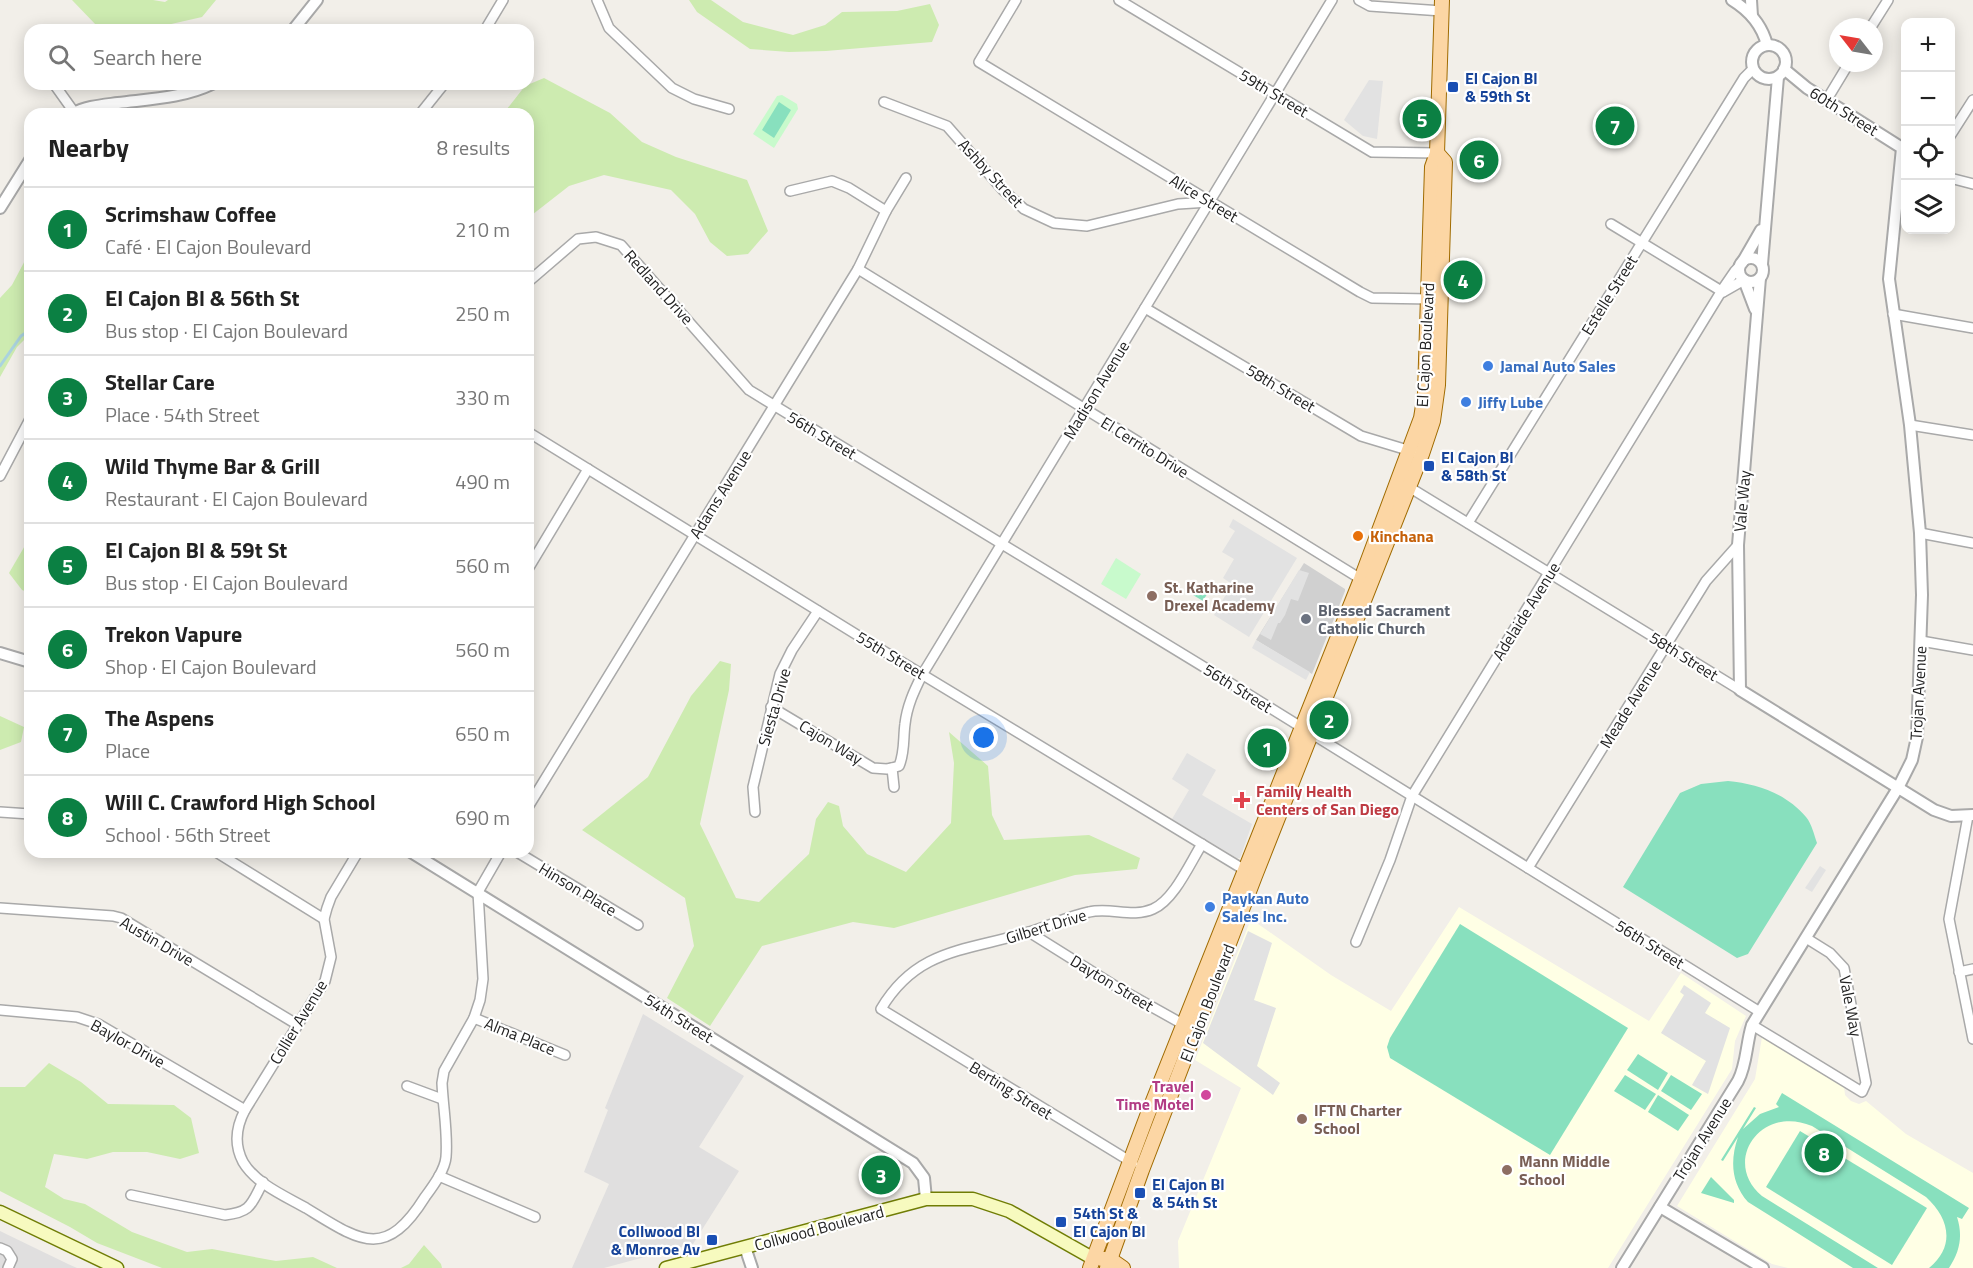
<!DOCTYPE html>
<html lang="en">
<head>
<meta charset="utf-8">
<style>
	:root { --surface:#fff; --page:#f6f6f6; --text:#222; --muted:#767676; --line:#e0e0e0; --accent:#0b8043 }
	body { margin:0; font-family:"Titillium Web",sans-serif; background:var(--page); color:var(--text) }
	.controls { position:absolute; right:18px; top:18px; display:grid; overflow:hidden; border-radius:12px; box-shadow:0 3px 15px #0003 }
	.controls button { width:54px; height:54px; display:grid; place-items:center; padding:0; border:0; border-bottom:2px solid var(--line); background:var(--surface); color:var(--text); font:30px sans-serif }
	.compass { position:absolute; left:1829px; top:18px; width:54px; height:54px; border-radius:50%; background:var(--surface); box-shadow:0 3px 15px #0003; rotate:301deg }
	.you { position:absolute; left:984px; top:738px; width:21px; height:21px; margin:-15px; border:4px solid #fff; border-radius:50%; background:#1a73e8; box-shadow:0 0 0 9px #1a73e833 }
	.badge { display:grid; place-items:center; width:39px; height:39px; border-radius:50%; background:var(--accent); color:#fff; font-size:20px; font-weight:700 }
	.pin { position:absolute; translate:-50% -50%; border:3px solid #fff; box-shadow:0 2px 6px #0006 }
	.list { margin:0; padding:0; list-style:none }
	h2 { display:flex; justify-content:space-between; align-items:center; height:78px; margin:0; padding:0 24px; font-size:26px }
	h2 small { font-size:20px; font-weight:400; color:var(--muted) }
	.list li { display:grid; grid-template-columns:39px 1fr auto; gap:18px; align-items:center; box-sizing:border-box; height:84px; padding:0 24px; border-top:2px solid var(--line) }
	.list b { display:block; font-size:22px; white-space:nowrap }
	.list p { margin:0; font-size:20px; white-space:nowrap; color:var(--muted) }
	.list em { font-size:20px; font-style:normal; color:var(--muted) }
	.icon { flex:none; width:33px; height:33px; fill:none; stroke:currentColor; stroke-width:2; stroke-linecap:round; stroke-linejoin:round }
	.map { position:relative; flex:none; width:1973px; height:1268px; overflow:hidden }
	.search { position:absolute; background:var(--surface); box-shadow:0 3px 15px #0003; left:24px; top:24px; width:510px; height:66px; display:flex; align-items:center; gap:15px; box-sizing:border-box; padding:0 21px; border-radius:18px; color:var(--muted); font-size:22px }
	.panel { position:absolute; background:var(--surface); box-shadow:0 3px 15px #0003; left:24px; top:108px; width:510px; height:750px; border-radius:18px }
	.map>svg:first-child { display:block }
	.residential { fill:#e0dfdf }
	.education { fill:#ffffe5 }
	.religious { fill:#d0d0d0 }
	.grass { fill:#cdebb0 }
	.park { fill:#c8facc }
	.pitch { fill:#88e0be }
	.parking { fill:#e2e2e2 }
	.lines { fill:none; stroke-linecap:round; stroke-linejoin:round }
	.stream { stroke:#aad3df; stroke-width:3 }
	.minor-casing { stroke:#a9a9a9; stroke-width:12 }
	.tertiary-casing { stroke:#a9a9a9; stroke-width:14 }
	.secondary-casing { stroke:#707d05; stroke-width:15 }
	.primary-casing { stroke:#a06b00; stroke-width:16 }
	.minor { stroke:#fff; stroke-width:9 }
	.tertiary { stroke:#fff; stroke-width:10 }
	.secondary { stroke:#f7fabf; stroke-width:12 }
	.primary { stroke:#fcd6a4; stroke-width:14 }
	.transit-dot { fill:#1a4fb4; stroke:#fff; stroke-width:2 }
	.shop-dot { fill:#3f7fe0; stroke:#fff; stroke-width:2 }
	.food-dot { fill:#e8710a; stroke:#fff; stroke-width:2 }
	.education-dot { fill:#8d6e63; stroke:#fff; stroke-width:2 }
	.worship-dot { fill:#6b7280; stroke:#fff; stroke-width:2 }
	.health-dot { fill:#e0444e; stroke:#fff; stroke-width:2 }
	.hotel-dot { fill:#d1479c; stroke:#fff; stroke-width:2 }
	.labels { text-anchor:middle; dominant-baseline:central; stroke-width:4.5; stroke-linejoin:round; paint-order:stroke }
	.transit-label { font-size:16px; font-weight:bold; fill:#164399; stroke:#fff; text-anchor:start }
	.street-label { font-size:16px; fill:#222; stroke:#fff }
	.shop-label { font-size:16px; font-weight:bold; fill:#366cbe; stroke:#fff; text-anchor:start }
	.food-label { font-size:16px; font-weight:bold; fill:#c56008; stroke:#fff; text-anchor:start }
	.education-label { font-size:16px; font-weight:bold; fill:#785e54; stroke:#fff; text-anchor:start }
	.worship-label { font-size:16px; font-weight:bold; fill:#5b616d; stroke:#fff; text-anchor:start }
	.health-label { font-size:16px; font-weight:bold; fill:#be3a42; stroke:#fff; text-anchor:start }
	.hotel-label { font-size:16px; font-weight:bold; fill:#b23c85; stroke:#fff; text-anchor:end }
</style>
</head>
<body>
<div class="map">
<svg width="1973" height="1268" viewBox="0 0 1973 1268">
	<rect width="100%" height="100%" fill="#f2efe9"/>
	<g class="residential">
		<path d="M643 1014 744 1076 699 1147 739 1171 693 1244 604 1268H572L609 1184 584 1172 608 1110 605 1108Z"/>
		<path d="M0 1231 68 1264 77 1268H0Z"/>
	</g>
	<g class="education">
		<path d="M1459 907 1649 1021 1681 973 1746 1016 1735 1041 1732 1069 1608 1268H1179L1178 1241 1241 1088 1195 1060 1251 919 1331 975 1391 1011Z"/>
		<path d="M1762 1037 1844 1086 1845 1095 1851 1101 1859 1104 1866 1101 1906 1134 1973 1173V1268H1788L1772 1264 1677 1206 1755 1079Z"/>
	</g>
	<path class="religious" d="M1304 563 1345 589V591L1312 674 1256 640Z"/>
	<g class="grass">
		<path d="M72 0H153L165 2 168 0H216L202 17 145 30 97 26Z"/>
		<path d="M689 0H711L743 22 793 35 825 25 842 12 897 11 930 4 939 25 932 42 826 51 789 52 750 49 697 12Z"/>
		<path d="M544 78 610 113 642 142 676 157 747 180 768 231 748 254 727 256 710 242 695 214 671 190 604 175 569 186 528 218V114H503L525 86Z"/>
		<path d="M30 251V334L17 347 0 377V298L12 285Z"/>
		<path d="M30 537V593L22 590 9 573Z"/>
		<path d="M720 661 731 664 729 690 700 824 736 898 759 902 809 854 816 819 828 802 839 806 843 826 867 854 906 872 951 823 954 763 949 732 988 766 992 815 1004 840 1089 835 1140 858 1137 869 1075 875 894 928 853 922 762 946 710 1026 667 998 694 946 685 898 582 830 648 777 691 696Z"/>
		<path d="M0 716 24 727 21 742 0 750Z"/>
		<path d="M49 1063 81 1082 108 1104 174 1105 191 1118 199 1153 180 1159 147 1152H113L87 1159 54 1154 45 1187 64 1199 85 1204 132 1232 187 1252 212 1249 276 1261 313 1257 337 1268H162L97 1243 70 1227 0 1191V1087H25Z"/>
		<path d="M424 1245 441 1264 442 1268H401L409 1264Z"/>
	</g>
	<g class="park">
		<path d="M782 95 797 104 798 109 774 148 753 134 777 96Z"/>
		<path d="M1116 558 1141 574 1126 599 1101 584Z"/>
	</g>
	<g class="pitch">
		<path d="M779 102 791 110 774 138 762 130Z"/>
		<path d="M1201 583 1210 589 1203 601 1193 595Z"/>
		<path d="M1728 781C1757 784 1786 793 1806 817 1812 824 1814 835 1817 843L1748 954 1737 958 1623 887 1680 793 1701 784Z"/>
		<path d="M1460 924 1628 1028 1550 1155 1390 1058 1387 1047 1390 1038Z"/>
		<path d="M1638 1054 1668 1073 1658 1090 1627 1070Z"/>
		<path d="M1625 1075 1656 1094 1645 1110 1614 1091Z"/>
		<path d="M1671 1075 1702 1094 1691 1110 1661 1091Z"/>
		<path d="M1782 1093 1969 1208 1962 1219 1957 1217C1963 1236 1960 1251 1949 1268H1929C1956 1246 1949 1218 1926 1197L1812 1126C1761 1104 1721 1162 1762 1196L1878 1268H1853L1748 1202C1731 1183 1730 1160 1738 1137L1723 1161 1721 1160 1754 1107 1756 1108 1743 1129 1760 1114 1779 1107 1776 1104Z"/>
		<path d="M1658 1095 1689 1115 1678 1131 1648 1112Z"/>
		<path d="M1800 1131 1927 1208 1892 1265 1766 1187Z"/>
		<path d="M1711 1177 1734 1200V1203L1701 1193Z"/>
	</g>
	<g class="parking">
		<path d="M1369 80 1383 81 1377 139 1363 136 1344 120Z"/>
		<path d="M1233 519 1297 558 1249 637 1214 615 1232 584 1223 578 1234 559 1222 552 1235 531 1229 527Z"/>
		<path d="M1299 570 1309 573 1298 601 1291 599 1285 615 1280 623H1278L1271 640 1260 634Z"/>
		<path d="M1256 640 1310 672 1306 680 1252 648Z"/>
		<path d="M1187 753 1216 770 1202 795 1252 824 1240 858H1237L1172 819 1189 790 1172 779Z"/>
		<path d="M1820 866 1826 870 1812 892 1805 888Z"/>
		<path d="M1248 931 1272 943 1254 1000 1276 1008 1257 1066 1280 1083 1273 1095 1203 1043Z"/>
		<path d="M1684 985 1711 1003 1705 1013 1730 1028 1708 1094 1692 1085 1706 1061 1661 1033 1684 995 1680 992Z"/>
	</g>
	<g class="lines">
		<path class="stream" d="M0 366 21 336 30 330"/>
		<defs>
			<g id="minor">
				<path d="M597 0 609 28 672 88 694 99 729 109"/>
				<path d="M1016 0 979 62 1360 292 1372 298 1432 299"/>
				<path d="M1119 0 1372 152 1437 153"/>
				<path d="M1359 0 1370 6 1442 11"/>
				<path d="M1871 27 1888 0"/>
				<path d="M485 30 503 0"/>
				<path d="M54 84 74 112"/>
				<path d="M1826 101 1849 63"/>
				<path d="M884 102 947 126 1003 190 1024 209 1054 223 1087 226 1178 204 1209 202"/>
				<path d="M420 114 444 84"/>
				<path d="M1950 136 1973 100"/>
				<path d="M1950 178 1973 184"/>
				<path d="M790 191 832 181 849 188 886 211"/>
				<path d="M1611 224 1723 292"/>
				<path d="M858 269 1364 581"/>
				<path d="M528 282 578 239 596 237 621 245 749 390 1227 681 1760 1012"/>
				<path d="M1723 292 1744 280"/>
				<path d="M1145 308 1361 436 1414 452"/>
				<path d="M1893 314 1973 328"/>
				<path d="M1910 425 1973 435"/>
				<path d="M528 432 862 638 1248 872"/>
				<path d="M0 476 30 419"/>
				<path d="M1404 484 1740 690"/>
				<path d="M1468 523 1744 78 1753 69"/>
				<path d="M1920 533 1973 543"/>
				<path d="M528 569 588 469"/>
				<path d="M1921 641 1973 650"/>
				<path d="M771 707 873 768 887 769 892 768"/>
				<path d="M894 787 892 768 899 766C905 752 903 738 905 724 907 706 914 691 922 675L1332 0"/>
				<path d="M528 807 858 269 886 211 906 178"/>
				<path d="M0 812 30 814"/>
				<path d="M755 812 753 787 780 674 792 650 818 611"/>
				<path d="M1968 816 1949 919 1973 1039"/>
				<path d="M216 852 324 919"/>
				<path d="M358 852 331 897 327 908 324 919 331 957 325 981 245 1110C236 1127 234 1145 243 1162 256 1184 285 1196 306 1208 360 1241 385 1261 425 1197 433 1186 445 1170 446 1157 448 1133 443 1107 442 1083L444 1071 474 1018 480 1000 483 979 478 892 501 852"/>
				<path d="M517 852 638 925"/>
				<path d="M1528 868 1706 581 1738 545"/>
				<path d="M0 908 113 916 121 918 298 1025"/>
				<path d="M1029 932 1120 989 1188 1027"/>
				<path d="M1356 942 1390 860 1412 796 1724 287 1735 271 1740 266"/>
				<path d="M1959 972 1973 969"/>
				<path d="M0 1010 77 1017 98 1024 245 1110"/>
				<path d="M474 1018 565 1055"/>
				<path d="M1752 1025 1862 1092 1866 1083 1844 968 1830 953 1806 938"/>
				<path d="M407 1086 442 1099"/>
				<path d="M1133 1163 881 1009C917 948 967 951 1029 932 1049 926 1069 916 1089 912 1110 907 1133 918 1153 909 1174 900 1190 863 1202 844"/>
				<path d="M439 1176 535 1217"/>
				<path d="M131 1195 225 1215C252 1212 251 1204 263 1182"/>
				<path d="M0 1248 7 1251 12 1259 8 1268"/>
			</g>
			<g id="tertiary">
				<path d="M1732 0C1750 11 1762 25 1767 45"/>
				<path d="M1751 0 1752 16"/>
				<path d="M293 30 317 0"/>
				<circle cx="1769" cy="62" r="17"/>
				<path d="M72 114C86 106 103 105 118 103 150 99 183 98 212 84"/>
				<path d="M0 208 30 160"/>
				<circle cx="1751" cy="270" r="12"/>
				<path d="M1742 263 1761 230"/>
				<path d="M1762 264 1778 77"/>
				<path d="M1760 278 1738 545 1740 690 1934 810 1951 816 1973 815"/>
				<path d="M1744 280 1755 309"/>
				<path d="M0 653 30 662"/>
				<path d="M411 852 913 1163 924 1178 926 1199"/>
				<path d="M1660 1207 1763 1268"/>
				<path d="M745 1247 752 1268"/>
				<path d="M1622 1268 1738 1081C1747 1064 1746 1044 1752 1025L1898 788 1912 760 1917 737 1922 595 1920 533 1910 425 1889 279 1902 148 1807 88 1784 69"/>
			</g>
			<g id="secondary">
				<path d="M0 1212 117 1268"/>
				<path d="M666 1268 926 1199H973L1009 1211 1094 1259"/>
			</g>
			<g id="primary">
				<path d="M1102 1259H1110L1123 1268"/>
				<path d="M1090 1268 1147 1116 1361 579 1421 418 1425 393 1432 167 1437 153 1442 0"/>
				<path d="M1107 1268 1142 1170 1255 876 1422 454 1433 421 1438 385 1445 162 1437 153"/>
			</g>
		</defs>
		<use href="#minor" class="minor-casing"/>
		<use href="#tertiary" class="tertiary-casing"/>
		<use href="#secondary" class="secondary-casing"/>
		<use href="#primary" class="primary-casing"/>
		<use href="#minor" class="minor"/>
		<use href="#tertiary" class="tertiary"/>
		<use href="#secondary" class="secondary"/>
		<use href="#primary" class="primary"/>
	</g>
	<g class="transit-dot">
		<rect x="1447" y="81" width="12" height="12" rx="3"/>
		<rect x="1423" y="460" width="12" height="12" rx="3"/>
		<rect x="1134" y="1187" width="12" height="12" rx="3"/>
		<rect x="1055" y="1216" width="12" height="12" rx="3"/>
		<rect x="706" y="1234" width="12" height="12" rx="3"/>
	</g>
	<g class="shop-dot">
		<circle cx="1488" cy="366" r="6"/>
		<circle cx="1466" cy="402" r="6"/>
		<circle cx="1210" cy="907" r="6"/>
	</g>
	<circle class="food-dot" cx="1358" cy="536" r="6"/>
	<g class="education-dot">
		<circle cx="1152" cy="596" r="6"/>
		<circle cx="1302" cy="1119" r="6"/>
		<circle cx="1507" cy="1170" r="6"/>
	</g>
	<circle class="worship-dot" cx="1306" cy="619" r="6"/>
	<path class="health-dot" d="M1239 791h6v6h6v6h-6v6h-6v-6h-6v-6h6z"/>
	<circle class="hotel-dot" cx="1206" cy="1095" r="6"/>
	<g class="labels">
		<g class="transit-label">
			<text x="1465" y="78">El Cajon Bl<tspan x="1465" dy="18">&amp; 59th St</tspan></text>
			<text x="1441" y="457">El Cajon Bl<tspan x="1441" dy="18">&amp; 58th St</tspan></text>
			<text x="1152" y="1184">El Cajon Bl<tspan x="1152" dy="18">&amp; 54th St</tspan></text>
			<text x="1073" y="1213">54th St &amp;<tspan x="1073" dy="18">El Cajon Bl</tspan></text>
			<text x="700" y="1231" text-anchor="end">Collwood Bl<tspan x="700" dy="18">&amp; Monroe Av</tspan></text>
		</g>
		<g class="street-label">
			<text transform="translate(1274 93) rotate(31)">59th Street</text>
			<text transform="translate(1844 111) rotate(32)">60th Street</text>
			<text transform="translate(991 173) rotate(47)">Ashby Street</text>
			<text transform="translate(1204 198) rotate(31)">Alice Street</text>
			<text transform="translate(659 287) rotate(48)">Redland Drive</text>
			<text transform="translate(1609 295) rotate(-58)">Estelle Street</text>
			<text transform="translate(1425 345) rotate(-87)">El Cajon Boulevard</text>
			<text transform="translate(1281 388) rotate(31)">58th Street</text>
			<text transform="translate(1096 390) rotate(-59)">Madison Avenue</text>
			<text transform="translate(822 435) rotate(31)">56th Street</text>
			<text transform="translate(1145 447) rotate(32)">El Cerrito Drive</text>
			<text transform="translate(720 494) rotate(-58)">Adams Avenue</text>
			<text transform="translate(1742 501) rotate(-85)">Vale Way</text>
			<text transform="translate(1526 611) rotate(-58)">Adelaide Avenue</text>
			<text transform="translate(891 655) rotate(31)">55th Street</text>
			<text transform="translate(1684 656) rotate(32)">58th Street</text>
			<text transform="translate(1238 688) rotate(32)">56th Street</text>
			<text transform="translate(1918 693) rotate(-87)">Trojan Avenue</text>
			<text transform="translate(1630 704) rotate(-58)">Meade Avenue</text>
			<text transform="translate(774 707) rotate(-74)">Siesta Drive</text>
			<text transform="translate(831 742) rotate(31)">Cajon Way</text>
			<text transform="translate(578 889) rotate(31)">Hinson Place</text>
			<text transform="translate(1046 926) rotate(-17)">Gilbert Drive</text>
			<text transform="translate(157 941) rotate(30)">Austin Drive</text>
			<text transform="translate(1650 944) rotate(32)">56th Street</text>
			<text transform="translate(1112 983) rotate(31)">Dayton Street</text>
			<text transform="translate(1207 1003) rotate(-69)">El Cajon Boulevard</text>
			<text transform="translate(1851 1006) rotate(79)">Vale Way</text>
			<text transform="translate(679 1018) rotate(32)">54th Street</text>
			<text transform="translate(298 1022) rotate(-59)">Collier Avenue</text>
			<text transform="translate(520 1036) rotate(22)">Alma Place</text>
			<text transform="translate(128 1043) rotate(29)">Baylor Drive</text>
			<text transform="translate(1011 1090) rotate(32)">Berting Street</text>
			<text transform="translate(1702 1139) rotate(-58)">Trojan Avenue</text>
			<text transform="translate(819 1228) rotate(-15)">Collwood Boulevard</text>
		</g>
		<g class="shop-label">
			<text x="1500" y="366">Jamal Auto Sales</text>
			<text x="1478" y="402">Jiffy Lube</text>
			<text x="1222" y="898">Paykan Auto<tspan x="1222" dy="18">Sales Inc.</tspan></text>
		</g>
		<g class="food-label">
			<text x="1370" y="536">Kinchana</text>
		</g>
		<g class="education-label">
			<text x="1164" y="587">St. Katharine<tspan x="1164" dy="18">Drexel Academy</tspan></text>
			<text x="1314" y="1110">IFTN Charter<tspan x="1314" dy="18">School</tspan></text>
			<text x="1519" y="1161">Mann Middle<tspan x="1519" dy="18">School</tspan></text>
		</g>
		<g class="worship-label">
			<text x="1318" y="610">Blessed Sacrament<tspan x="1318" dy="18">Catholic Church</tspan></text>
		</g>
		<g class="health-label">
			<text x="1256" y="791">Family Health<tspan x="1256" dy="18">Centers of San Diego</tspan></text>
		</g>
		<g class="hotel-label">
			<text x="1194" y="1086">Travel<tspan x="1194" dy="18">Time Motel</tspan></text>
		</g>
	</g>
</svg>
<div class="controls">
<button>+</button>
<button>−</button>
<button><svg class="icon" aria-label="locate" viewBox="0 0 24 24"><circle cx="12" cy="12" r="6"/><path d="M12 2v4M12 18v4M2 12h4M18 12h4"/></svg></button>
<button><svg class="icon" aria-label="layers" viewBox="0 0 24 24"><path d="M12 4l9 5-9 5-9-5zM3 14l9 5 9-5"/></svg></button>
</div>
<svg class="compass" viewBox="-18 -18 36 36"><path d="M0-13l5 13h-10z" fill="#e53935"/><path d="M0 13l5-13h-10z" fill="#767676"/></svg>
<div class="you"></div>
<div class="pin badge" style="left:1267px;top:748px">1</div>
<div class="pin badge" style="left:1329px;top:720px">2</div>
<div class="pin badge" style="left:881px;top:1175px">3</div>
<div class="pin badge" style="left:1463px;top:280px">4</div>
<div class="pin badge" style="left:1422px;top:119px">5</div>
<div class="pin badge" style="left:1479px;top:160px">6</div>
<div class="pin badge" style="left:1615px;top:126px">7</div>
<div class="pin badge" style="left:1824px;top:1153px">8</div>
<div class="search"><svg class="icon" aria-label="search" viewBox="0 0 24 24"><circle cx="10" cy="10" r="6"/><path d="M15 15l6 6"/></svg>Search here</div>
<section class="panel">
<h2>Nearby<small>8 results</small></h2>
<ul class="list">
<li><span class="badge">1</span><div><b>Scrimshaw Coffee</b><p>Café · El Cajon Boulevard</p></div><em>210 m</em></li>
<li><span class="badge">2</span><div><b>El Cajon Bl &amp; 56th St</b><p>Bus stop · El Cajon Boulevard</p></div><em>250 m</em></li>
<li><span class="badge">3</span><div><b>Stellar Care</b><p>Place · 54th Street</p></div><em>330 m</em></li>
<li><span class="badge">4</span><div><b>Wild Thyme Bar &amp; Grill</b><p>Restaurant · El Cajon Boulevard</p></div><em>490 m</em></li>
<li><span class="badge">5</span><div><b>El Cajon Bl &amp; 59t St</b><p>Bus stop · El Cajon Boulevard</p></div><em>560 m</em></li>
<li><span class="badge">6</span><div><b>Trekon Vapure</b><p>Shop · El Cajon Boulevard</p></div><em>560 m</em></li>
<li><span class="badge">7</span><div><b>The Aspens</b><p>Place</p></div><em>650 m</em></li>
<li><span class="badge">8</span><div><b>Will C. Crawford High School</b><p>School · 56th Street</p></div><em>690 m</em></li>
</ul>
</section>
</div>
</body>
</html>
